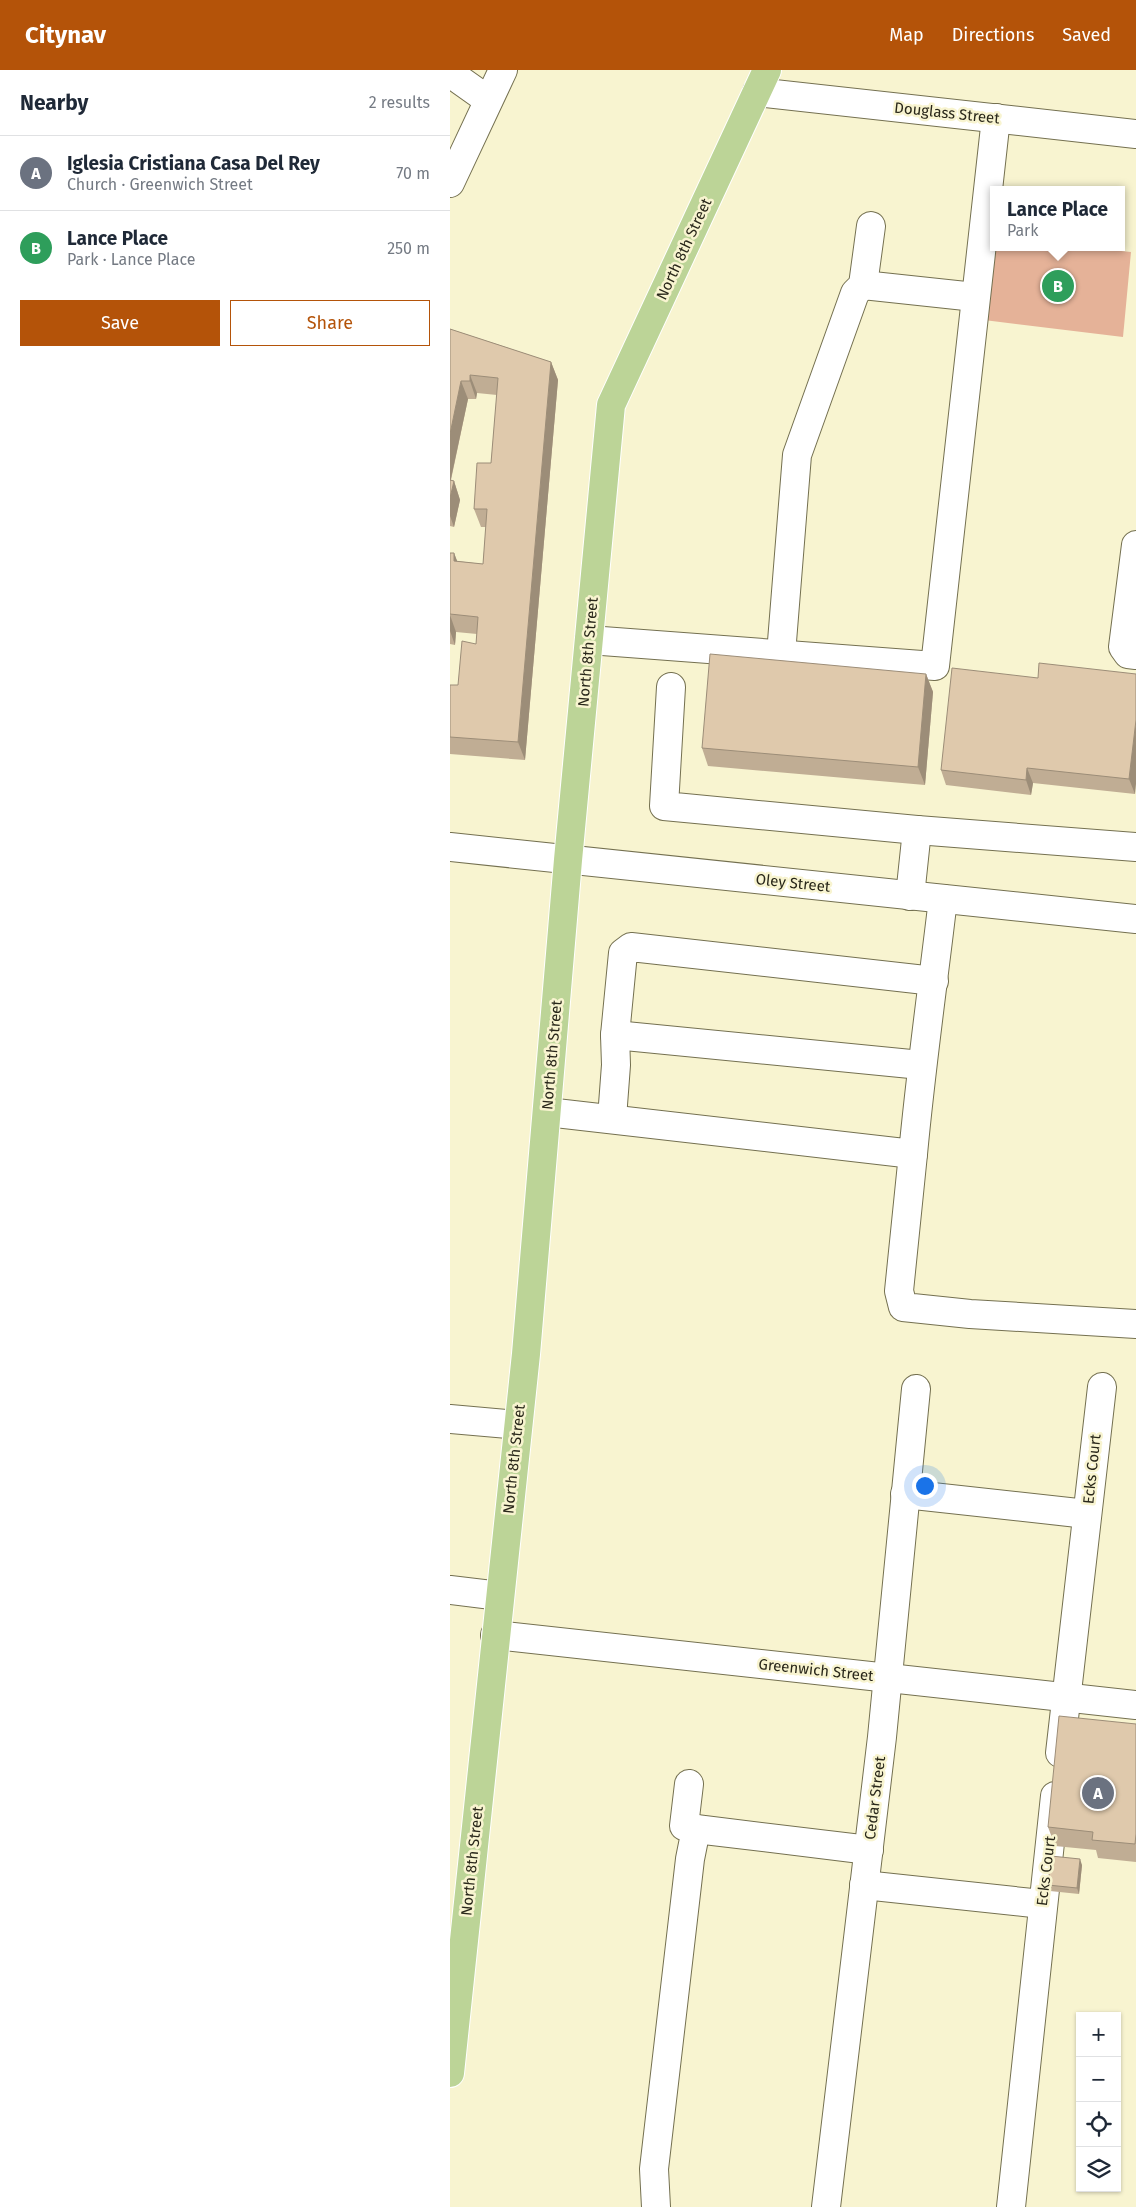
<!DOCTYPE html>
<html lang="en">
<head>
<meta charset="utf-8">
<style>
	:root { --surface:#fff; --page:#f6f6f7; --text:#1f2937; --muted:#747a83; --line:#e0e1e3; --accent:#b45309 }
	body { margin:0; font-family:"Fira Sans",sans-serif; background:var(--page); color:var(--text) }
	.controls { position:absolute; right:15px; bottom:15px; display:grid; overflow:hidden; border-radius:0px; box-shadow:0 1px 4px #0004 }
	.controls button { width:45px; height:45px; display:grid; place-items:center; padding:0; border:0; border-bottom:1px solid var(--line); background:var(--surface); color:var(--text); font:25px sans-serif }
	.you { position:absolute; left:474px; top:1415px; width:18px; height:18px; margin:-12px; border:4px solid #fff; border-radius:50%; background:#1a73e8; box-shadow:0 0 0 8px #1a73e833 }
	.badge { display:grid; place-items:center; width:32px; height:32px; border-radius:50%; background:var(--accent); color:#fff; font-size:16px; font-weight:700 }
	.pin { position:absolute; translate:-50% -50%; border:2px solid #fff; box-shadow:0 1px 5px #0006 }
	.popup { position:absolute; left:540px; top:116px; width:135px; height:65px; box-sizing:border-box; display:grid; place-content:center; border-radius:0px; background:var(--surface); filter:drop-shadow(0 1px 4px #0005); font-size:16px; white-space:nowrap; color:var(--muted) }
	.popup b { font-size:19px; color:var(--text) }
	.popup::after { content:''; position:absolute; left:50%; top:100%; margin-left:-10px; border:10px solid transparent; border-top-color:var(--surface) }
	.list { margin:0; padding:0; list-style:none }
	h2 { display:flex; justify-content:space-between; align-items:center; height:65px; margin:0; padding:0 20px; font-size:21px }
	h2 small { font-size:16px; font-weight:400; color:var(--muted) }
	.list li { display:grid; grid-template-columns:32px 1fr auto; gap:15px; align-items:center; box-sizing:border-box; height:75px; padding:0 20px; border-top:1px solid var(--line) }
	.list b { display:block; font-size:19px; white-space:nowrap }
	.list p { margin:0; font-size:16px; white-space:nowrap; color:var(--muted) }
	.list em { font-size:16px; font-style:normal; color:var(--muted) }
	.actions { display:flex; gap:10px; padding:15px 20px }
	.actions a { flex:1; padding:11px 0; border:1px solid var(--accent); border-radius:0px; text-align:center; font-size:18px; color:var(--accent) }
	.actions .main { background:var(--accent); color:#fff }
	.icon { flex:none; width:28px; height:28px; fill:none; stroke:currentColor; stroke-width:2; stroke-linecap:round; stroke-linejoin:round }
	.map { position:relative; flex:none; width:686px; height:2137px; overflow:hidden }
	header { display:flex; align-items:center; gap:30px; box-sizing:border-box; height:70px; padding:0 25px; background:var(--accent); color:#fff }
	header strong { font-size:24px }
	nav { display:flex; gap:28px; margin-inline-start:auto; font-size:18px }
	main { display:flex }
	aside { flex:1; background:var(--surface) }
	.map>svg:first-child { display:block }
	.green { fill:#e5b298 }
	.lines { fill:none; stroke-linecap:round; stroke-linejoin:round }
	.minor-casing { stroke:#747050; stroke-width:30 }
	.major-casing { stroke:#fff; stroke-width:30 }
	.minor { stroke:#fff; stroke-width:28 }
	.major { stroke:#bcd497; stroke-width:28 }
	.wall { fill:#c0ad94 }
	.shaded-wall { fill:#9c8d78 }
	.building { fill:#dfc9ac; stroke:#9c8d78 }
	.labels { text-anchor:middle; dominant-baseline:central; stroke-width:5; stroke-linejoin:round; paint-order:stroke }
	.street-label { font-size:15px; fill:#29271a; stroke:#f8f4d0 }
</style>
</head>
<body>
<header>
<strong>Citynav</strong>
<nav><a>Map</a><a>Directions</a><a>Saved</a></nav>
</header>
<main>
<aside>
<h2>Nearby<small>2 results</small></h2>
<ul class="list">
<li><span class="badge" style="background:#6b7280">A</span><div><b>Iglesia Cristiana Casa Del Rey</b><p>Church · Greenwich Street</p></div><em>70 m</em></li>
<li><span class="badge" style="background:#2e9e5b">B</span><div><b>Lance Place</b><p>Park · Lance Place</p></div><em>250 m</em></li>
</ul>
<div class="actions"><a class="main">Save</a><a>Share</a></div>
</aside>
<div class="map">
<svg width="686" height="2137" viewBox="0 0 686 2137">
	<rect width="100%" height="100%" fill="#f8f4d0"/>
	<path class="green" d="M544 177H633L681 182 673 267 534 250Z"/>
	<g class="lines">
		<defs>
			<g id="minor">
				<path d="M0 3 38 30"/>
				<path d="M307 22 686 64"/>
				<path d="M0 113 53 0"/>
				<path d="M413 215 525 227"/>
				<path d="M686 475 673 577 678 584 686 585"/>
				<path d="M139 570 485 596 546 48"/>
				<path d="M331 584 347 385 405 223 413 215 421 156"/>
				<path d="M221 617 214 736 467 760 686 777"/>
				<path d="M0 777 686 849"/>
				<path d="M460 826 467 760"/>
				<path d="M165 965 471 995"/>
				<path d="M97 1042 463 1084C471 998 483 914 493 829"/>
				<path d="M162 1048 166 995 165 965 173 883 181 877 484 911"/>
				<path d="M463 1084 449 1221 453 1237 520 1244 686 1254"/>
				<path d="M0 1349 68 1355"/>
				<path d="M455 1424 637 1444"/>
				<path d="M0 1520 50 1526"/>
				<path d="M45 1565 686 1635"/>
				<path d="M610 1683 652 1317"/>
				<path d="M239 1714 234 1756 246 1759 419 1780"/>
				<path d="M414 1815 592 1834"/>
				<path d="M206 2137 204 2099 240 1789 246 1759"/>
				<path d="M376 2137 432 1667 466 1319"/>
				<path d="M561 2137 605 1726"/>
			</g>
			<path id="major" d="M0 2003 76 1284 118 790 161 335 317 0"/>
		</defs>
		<use href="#minor" class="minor-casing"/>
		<use href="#major" class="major-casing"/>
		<use href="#minor" class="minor"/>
		<use href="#major" class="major"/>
	</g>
	<g class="wall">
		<path d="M0 259 101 292 108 310 75 690 0 684V615H8L26 574 27 564 6 562 5 575 0 574V483H4L7 491 33 494 36 457H31L24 439 41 393 47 325 27 323 26 329H18L1 410 4 411 10 430 4 457 0 456Z"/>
		<path d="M476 604 483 622 475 715 258 696 252 678Z"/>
		<path d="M686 604 685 724 583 713 581 725 496 715 491 700 588 608Z"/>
		<path d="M686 1654V1792L648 1788 646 1780 605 1776 598 1757Z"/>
		<path d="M632 1795 629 1824 600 1821 598 1815Z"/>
	</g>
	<g class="shaded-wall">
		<path d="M101 292 108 310 75 690 68 672Z"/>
		<path d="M20 305 27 323 26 329 20 311Z"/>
		<path d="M11 311 18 329 0 413V364Z"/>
		<path d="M4 411 10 430 4 457 0 446V428Z"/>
		<path d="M4 483 11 501 4 491Z"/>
		<path d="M0 545 6 562 5 575 0 561Z"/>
		<path d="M476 604 483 622 475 715 468 697Z"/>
		<path d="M686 650V714L685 724 679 709Z"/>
		<path d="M577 698 583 713 581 725 576 710Z"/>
		<path d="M630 1789 632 1795 629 1824 627 1818Z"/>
	</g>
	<g class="building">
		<path d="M0 259 101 292 68 672 0 667V615H8L12 571 26 574 28 547 0 544V483H4V491L33 494 37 439H24L27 393H41L48 308 20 305V311H11L0 364Z"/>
		<path d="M0 410 4 411 0 428Z"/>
		<path d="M260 584 476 604 468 697 252 678Z"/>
		<path d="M589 593 686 604V650L679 709 577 698 576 710 491 700 502 598 588 608Z"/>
		<path d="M609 1646 686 1654V1764L685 1774 642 1770 643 1762 598 1757Z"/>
		<path d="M601 1786 630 1789 627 1818 598 1815Z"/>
	</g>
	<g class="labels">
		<g class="street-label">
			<text transform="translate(497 43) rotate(6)">Douglass Street</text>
			<text transform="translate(234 179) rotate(-65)">North 8th Street</text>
			<text transform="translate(138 582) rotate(-85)">North 8th Street</text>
			<text transform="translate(343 813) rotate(6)">Oley Street</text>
			<text transform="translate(102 985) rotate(-85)">North 8th Street</text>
			<text transform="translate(64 1389) rotate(-84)">North 8th Street</text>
			<text transform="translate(642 1399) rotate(-84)">Ecks Court</text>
			<text transform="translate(366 1600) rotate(6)">Greenwich Street</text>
			<text transform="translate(425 1728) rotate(-83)">Cedar Street</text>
			<text transform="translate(22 1791) rotate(-84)">North 8th Street</text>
			<text transform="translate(596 1801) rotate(-83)">Ecks Court</text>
		</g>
	</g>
</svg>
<div class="controls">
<button>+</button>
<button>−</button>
<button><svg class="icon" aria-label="locate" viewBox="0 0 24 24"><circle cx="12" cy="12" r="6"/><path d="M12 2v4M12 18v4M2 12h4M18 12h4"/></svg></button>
<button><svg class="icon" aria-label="layers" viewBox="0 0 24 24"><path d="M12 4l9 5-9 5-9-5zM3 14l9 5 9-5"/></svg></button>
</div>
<div class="you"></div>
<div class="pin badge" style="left:648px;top:1723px;background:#6b7280">A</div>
<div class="pin badge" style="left:608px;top:216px;background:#2e9e5b">B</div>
<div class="popup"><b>Lance Place</b>Park</div>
</div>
</main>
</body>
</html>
